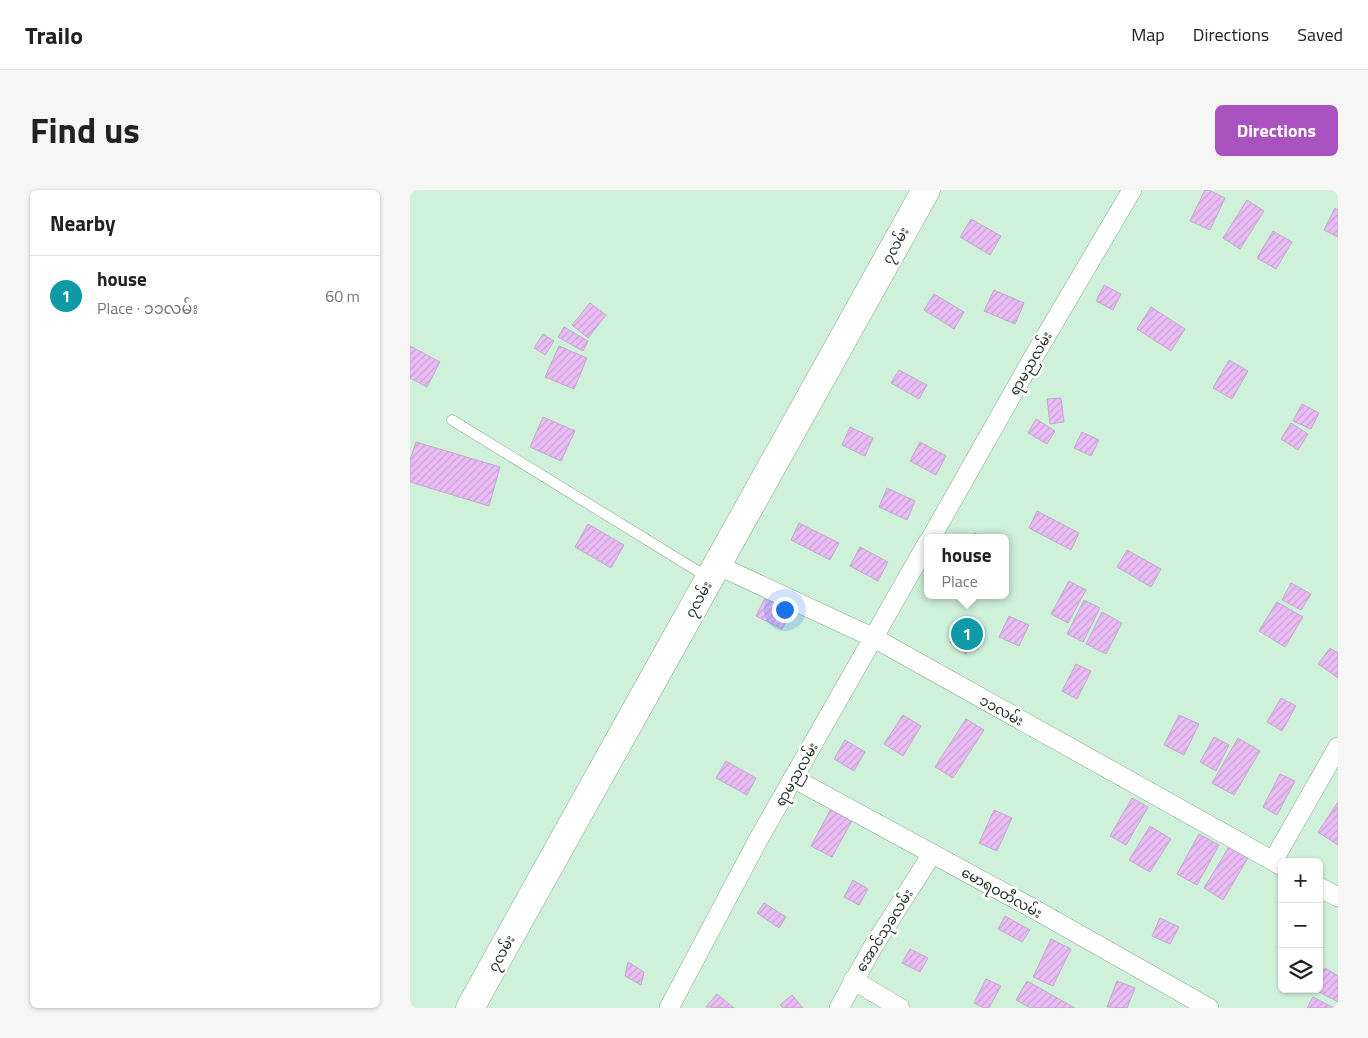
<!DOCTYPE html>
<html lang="en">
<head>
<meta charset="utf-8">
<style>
	:root { --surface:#fff; --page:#f6f6f6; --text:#222; --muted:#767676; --line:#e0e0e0; --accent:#aa53c0 }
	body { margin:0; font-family:"Titillium Web","Noto Sans Myanmar",sans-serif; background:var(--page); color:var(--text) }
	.controls { position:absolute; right:15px; bottom:15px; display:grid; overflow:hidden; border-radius:8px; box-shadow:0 1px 4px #0004 }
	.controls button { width:45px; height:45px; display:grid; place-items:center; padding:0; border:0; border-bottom:1px solid var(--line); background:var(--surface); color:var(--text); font:25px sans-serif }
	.you { position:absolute; left:374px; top:419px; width:18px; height:18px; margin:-12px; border:4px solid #fff; border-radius:50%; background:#1a73e8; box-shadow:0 0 0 8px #1a73e833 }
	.badge { display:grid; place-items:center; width:32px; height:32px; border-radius:50%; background:var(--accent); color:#fff; font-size:16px; font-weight:700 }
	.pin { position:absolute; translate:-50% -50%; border:2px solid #fff; box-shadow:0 1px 5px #0006 }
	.popup { position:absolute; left:514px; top:344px; width:85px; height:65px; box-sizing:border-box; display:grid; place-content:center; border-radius:8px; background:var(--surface); filter:drop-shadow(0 1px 4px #0005); font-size:16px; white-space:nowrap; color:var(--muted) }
	.popup b { font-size:19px; color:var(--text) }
	.popup::after { content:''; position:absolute; left:50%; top:100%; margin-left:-10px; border:10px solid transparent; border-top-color:var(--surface) }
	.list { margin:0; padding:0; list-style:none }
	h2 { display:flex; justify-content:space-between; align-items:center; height:65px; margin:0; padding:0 20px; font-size:21px }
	h2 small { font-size:16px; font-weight:400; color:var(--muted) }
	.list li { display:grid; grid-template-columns:32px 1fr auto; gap:15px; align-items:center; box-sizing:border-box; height:80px; padding:0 20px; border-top:1px solid var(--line) }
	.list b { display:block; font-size:19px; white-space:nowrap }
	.list p { margin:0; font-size:16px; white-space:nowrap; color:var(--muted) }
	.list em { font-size:16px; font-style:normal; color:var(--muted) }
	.icon { flex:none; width:28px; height:28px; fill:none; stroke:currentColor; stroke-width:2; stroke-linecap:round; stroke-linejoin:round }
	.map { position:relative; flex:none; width:928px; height:818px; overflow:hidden; border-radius:8px }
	header { display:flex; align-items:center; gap:30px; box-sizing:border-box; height:70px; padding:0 25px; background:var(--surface); border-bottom:1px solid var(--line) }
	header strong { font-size:24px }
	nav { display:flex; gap:28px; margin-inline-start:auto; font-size:18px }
	.intro { display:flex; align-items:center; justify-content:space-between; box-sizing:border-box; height:120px; padding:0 30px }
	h1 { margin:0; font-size:35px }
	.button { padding:12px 22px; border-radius:8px; background:var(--accent); color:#fff; font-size:18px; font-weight:700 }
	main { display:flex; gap:30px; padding:0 30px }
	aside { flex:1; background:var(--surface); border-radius:8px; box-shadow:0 1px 4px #0004 }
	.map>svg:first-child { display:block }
	.building { fill:url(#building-hatch); stroke:#c2abc8 }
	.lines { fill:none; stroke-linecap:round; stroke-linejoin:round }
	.lane-casing { stroke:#86a690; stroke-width:11 }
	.street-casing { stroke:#86a690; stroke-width:20 }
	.secondary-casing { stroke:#86a690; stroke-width:29 }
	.lane { stroke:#fff; stroke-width:10 }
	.street { stroke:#fff; stroke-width:19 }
	.secondary { stroke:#fff; stroke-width:28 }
	.labels { text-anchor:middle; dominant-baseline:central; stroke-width:5; stroke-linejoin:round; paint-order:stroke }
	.street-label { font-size:14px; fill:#1f2b23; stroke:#fff }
</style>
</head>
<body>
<header>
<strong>Trailo</strong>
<nav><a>Map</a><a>Directions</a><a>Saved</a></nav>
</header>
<div class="intro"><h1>Find us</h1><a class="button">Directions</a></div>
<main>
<aside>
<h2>Nearby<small></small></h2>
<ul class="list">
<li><span class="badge" style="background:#0f9aa8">1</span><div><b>house</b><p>Place · ၁၁လမ်း</p></div><em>60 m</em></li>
</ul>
</aside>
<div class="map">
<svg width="928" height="818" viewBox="0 0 928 818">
	<defs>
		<pattern id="building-hatch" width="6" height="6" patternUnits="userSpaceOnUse" patternTransform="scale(1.25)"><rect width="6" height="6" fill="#eabcf6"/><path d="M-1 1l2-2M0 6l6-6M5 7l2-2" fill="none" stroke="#c8a2d3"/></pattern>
	</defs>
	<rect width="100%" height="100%" fill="#cff1da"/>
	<g class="building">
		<path d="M795 0H799L815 8 800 40 780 31Z"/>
		<path d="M837 10 854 21 830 59 813 48Z"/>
		<path d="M925 18 928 20V47L914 40Z"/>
		<path d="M561 29 591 46 580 65 550 47Z"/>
		<path d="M863 41 882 52 866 79 847 68Z"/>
		<path d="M694 95 711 104 703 120 686 111Z"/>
		<path d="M584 100 614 113 605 134 574 121Z"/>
		<path d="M524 104 554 122 544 139 514 120Z"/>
		<path d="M180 113 196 125 178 148 162 135Z"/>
		<path d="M741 117 775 139 761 161 727 139Z"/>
		<path d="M154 137 178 151 173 161 148 147Z"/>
		<path d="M133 144 144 151 135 165 124 158Z"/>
		<path d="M0 156 30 172 17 197 0 188Z"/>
		<path d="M149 156 177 168 164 199 135 187Z"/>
		<path d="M819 170 838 181 822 209 803 198Z"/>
		<path d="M489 180 517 195 509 209 481 193Z"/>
		<path d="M651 208 654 232 640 234 637 209Z"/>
		<path d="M892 214 909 223 901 239 883 231Z"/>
		<path d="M133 227 165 241 151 271 120 257Z"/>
		<path d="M626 229 645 241 637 254 618 243Z"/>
		<path d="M881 233 898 244 888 260 871 249Z"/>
		<path d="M440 237 463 248 455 266 432 255Z"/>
		<path d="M672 242 689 250 681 266 664 258Z"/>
		<path d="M6 252 90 277 79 316 0 292V270Z"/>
		<path d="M510 252 536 266 526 285 500 271Z"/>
		<path d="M477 298 505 311 497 330 469 317Z"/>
		<path d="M627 321 669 343 661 360 619 338Z"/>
		<path d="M389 333 429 353 420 370 381 350Z"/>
		<path d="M178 334 214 355 201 378 165 357Z"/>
		<path d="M565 343 574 348H563Z"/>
		<path d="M450 357 478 372 468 391 440 376Z"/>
		<path d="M717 360 751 379 741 397 707 377Z"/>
		<path d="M659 391 676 400 658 433 641 424Z"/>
		<path d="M881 393 901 404 891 420 872 410Z"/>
		<path d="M355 408 381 422 372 439 346 426Z"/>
		<path d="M674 410 690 418 673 452 657 444Z"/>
		<path d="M867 412 893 427 875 457 849 441Z"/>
		<path d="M692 422 712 433 696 464 676 454Z"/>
		<path d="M599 426 619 435 609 456 589 447Z"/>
		<path d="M559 427 571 435 556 464 540 452Z"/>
		<path d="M920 458 928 463V488L908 474Z"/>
		<path d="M666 474 681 481 667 509 652 501Z"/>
		<path d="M871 508 886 516 872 541 857 532Z"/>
		<path d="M493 525 511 536 493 566 474 554Z"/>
		<path d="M769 525 789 534 774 565 754 555Z"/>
		<path d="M556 529 574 540 543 588 525 577Z"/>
		<path d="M804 547 819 555 806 581 790 572Z"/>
		<path d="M828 548 850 561 824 605 802 593Z"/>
		<path d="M435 550 455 562 444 581 424 569Z"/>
		<path d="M316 571 346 588 337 605 306 588Z"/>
		<path d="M870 584 885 591 867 625 853 617Z"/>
		<path d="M722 608 738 617 716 655 700 646Z"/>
		<path d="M928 612V655L908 642Z"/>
		<path d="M422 617 443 629 422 667 401 656Z"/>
		<path d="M584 620 602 628 587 661 569 653Z"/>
		<path d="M740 636 761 649 740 682 719 670Z"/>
		<path d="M789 644 809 655 787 695 767 684Z"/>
		<path d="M819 657 838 668 813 710 794 698Z"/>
		<path d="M443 690 458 699 449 715 434 707Z"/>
		<path d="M354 713 376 727 369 738 347 723Z"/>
		<path d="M595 726 620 740 612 752 588 739Z"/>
		<path d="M750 728 769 737 760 754 742 746Z"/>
		<path d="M641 749 661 759 643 796 623 787Z"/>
		<path d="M500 759 518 768 510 782 492 773Z"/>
		<path d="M218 772 234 782 231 795 215 786Z"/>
		<path d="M915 778 928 786V812L904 799H909V789Z"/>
		<path d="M576 789 591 796 579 818H574L564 813Z"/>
		<path d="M617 791 665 818H620L606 810Z"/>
		<path d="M707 791 725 798 717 818 697 817Z"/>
		<path d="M307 804 324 818 296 817Z"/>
		<path d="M382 805 393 818H373L370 815Z"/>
		<path d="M903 807 924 818H897Z"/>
	</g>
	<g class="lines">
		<defs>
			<path id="lane" d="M42 230 299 388"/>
			<g id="street">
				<path d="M521 348 620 173 722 0"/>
				<path d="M307 375 464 448 872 676"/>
				<path d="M383 588 624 719 799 818"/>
				<path d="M863 671 928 557"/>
				<path d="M909 697 928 707"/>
				<path d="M443 790 490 818"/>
				<path d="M259 818 348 650 518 352"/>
				<path d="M429 818 464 755 522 664"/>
			</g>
			<path id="secondary" d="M60 818 516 0"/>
		</defs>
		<use href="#lane" class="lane-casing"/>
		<use href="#street" class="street-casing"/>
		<use href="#secondary" class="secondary-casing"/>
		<use href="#lane" class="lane"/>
		<use href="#street" class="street"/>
		<use href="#secondary" class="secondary"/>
	</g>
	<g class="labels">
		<g class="street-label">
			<text transform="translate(485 55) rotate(-61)">၇လမ်း</text>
			<text transform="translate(620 173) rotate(-60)">ရာမညလမ်း</text>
			<text transform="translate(288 409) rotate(-61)">၇လမ်း</text>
			<text transform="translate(592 520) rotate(29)">၁၁လမ်း</text>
			<text transform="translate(386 584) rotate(-60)">ရာမညလမ်း</text>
			<text transform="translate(592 702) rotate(29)">မောရဝတီလမ်း</text>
			<text transform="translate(474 740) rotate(-58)">အောင်သုခလမ်း</text>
			<text transform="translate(91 763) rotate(-61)">၇လမ်း</text>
		</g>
	</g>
</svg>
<div class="controls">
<button>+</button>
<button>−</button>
<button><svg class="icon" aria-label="layers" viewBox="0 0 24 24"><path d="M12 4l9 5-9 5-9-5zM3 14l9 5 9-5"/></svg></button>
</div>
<div class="you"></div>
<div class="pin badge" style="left:557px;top:444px;background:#0f9aa8">1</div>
<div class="popup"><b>house</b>Place</div>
</div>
</main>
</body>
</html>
